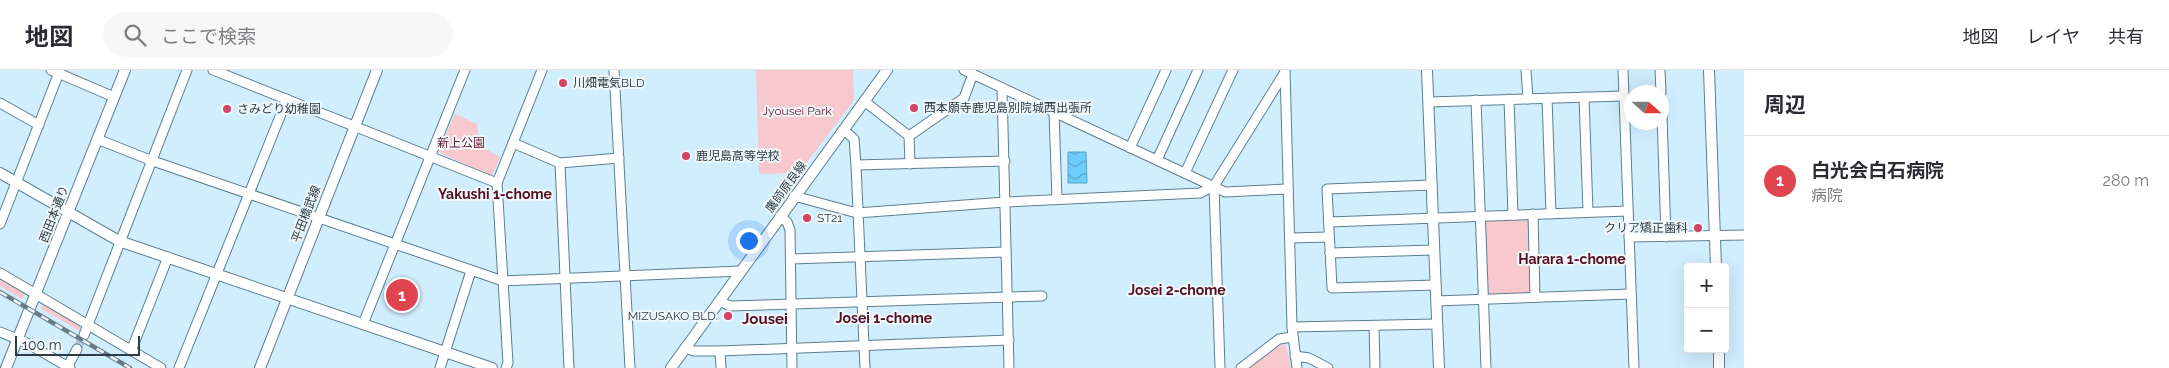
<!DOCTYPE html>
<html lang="ja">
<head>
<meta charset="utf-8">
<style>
	:root { --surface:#fff; --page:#f7f7f7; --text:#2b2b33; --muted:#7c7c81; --line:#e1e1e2; --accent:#d34363 }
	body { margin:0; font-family:Raleway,"Noto Sans JP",sans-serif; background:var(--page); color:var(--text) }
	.controls { position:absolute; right:15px; bottom:15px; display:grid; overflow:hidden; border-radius:5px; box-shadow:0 5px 20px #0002 }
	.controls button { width:45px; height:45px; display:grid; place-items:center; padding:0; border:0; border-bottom:1px solid var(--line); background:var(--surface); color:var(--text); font:25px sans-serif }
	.compass { position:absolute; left:1624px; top:15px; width:45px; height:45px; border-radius:50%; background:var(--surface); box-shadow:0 5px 20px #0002; rotate:111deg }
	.scale { position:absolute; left:15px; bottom:12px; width:125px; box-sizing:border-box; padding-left:5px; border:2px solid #2d3c44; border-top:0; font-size:14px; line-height:18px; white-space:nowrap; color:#2d3c44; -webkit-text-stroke:4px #f0f7fb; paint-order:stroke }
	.you { position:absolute; left:748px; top:170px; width:18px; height:18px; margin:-12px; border:4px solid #fff; border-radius:50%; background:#1a73e8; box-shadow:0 0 0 8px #1a73e833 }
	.badge { display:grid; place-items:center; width:32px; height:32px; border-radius:50%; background:var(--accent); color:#fff; font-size:16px; font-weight:700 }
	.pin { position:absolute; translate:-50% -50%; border:2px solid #fff; box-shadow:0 1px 5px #0006 }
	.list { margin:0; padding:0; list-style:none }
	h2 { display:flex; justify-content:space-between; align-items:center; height:65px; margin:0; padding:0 20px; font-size:21px }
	h2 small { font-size:16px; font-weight:400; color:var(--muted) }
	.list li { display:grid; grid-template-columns:32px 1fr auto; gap:15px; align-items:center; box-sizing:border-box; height:90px; padding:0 20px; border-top:1px solid var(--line) }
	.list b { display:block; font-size:19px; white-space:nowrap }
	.list p { margin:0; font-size:16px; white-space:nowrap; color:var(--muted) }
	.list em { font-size:16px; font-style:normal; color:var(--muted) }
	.icon { flex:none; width:28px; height:28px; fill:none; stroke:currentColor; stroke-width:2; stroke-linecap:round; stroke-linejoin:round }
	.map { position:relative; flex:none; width:1744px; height:298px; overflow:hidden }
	header { display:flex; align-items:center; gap:30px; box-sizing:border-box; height:70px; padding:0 25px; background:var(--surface); border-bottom:1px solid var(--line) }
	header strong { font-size:24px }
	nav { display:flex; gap:28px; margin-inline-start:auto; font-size:18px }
	.search { width:350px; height:45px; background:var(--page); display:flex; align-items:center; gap:12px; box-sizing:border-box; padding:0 18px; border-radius:28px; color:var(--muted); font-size:19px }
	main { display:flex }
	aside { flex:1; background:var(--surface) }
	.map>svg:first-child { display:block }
	.green { fill:#f7c8cd }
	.water { fill:url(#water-waves); stroke:#59a2c6 }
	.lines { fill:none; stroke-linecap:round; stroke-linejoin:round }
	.minor-tunnel { stroke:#b0cad9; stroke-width:9; stroke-dasharray:9 4.5; stroke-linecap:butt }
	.minor-casing { stroke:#5c7e90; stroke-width:11 }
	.tertiary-casing { stroke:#5c7e90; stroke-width:12 }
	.minor { stroke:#fff; stroke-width:9 }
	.tertiary { stroke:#fff; stroke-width:10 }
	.rail-casing { stroke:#687c87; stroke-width:4.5 }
	.rail { stroke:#f0f7fb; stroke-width:2.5; stroke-dasharray:8; stroke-linecap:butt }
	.poi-dot { fill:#d34363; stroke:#f0f7fb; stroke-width:2 }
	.labels { text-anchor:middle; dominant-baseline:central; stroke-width:4; stroke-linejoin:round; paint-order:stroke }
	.poi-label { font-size:12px; fill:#2d3c44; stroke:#f0f7fb; text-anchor:start }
	.park-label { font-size:12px; fill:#69172b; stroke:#f0f7fb }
	.street-label { font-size:12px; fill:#2d3c44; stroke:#f0f7fb }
	.neighbourhood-label { font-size:14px; font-weight:bold; fill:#540f20; stroke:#f0f7fb }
	.quarter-label { font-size:15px; font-weight:bold; fill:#540f20; stroke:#f0f7fb }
</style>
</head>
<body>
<header>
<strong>地図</strong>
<div class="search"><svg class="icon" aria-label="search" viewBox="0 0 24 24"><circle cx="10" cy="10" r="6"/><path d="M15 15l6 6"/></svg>ここで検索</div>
<nav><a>地図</a><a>レイヤ</a><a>共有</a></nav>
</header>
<main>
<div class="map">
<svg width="1744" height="298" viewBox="0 0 1744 298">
	<defs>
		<pattern id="water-waves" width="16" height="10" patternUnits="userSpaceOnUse" patternTransform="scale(1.25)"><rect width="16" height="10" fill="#6ccdfd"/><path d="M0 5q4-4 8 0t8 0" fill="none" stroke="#59a8ce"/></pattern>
	</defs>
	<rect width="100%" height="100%" fill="#d1eefe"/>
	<g class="green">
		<path d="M756 0H853L854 30 799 103 759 104Z"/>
		<path d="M455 44 477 54 479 75 500 87 492 106 438 82Z"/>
		<path d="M1527 148 1531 151 1533 220 1530 224 1490 226 1487 222 1486 150Z"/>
		<path d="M0 208 25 224 22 229 0 216Z"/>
		<path d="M43 234 80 256V261L41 239Z"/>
		<path d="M1280 272 1286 276 1291 298H1248Z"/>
	</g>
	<path class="water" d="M1068 82H1086L1087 113H1068Z"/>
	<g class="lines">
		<path class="minor-tunnel" d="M77 279 84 265"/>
		<defs>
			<g id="minor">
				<path d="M51 0 114 27"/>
				<path d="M213 0 497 113"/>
				<path d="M614 0 630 298"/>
				<path d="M964 0 1225 122 1288 119"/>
				<path d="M1285 0 1292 257 1297 298"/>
				<path d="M1526 0 1528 29"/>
				<path d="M1623 0 1634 298"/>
				<path d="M1660 0 1661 22"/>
				<path d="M1002 18 1009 298"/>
				<path d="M1584 27 1588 142"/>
				<path d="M1547 28 1551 144"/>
				<path d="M1509 29 1513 145"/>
				<path d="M1476 30 1486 298"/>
				<path d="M864 31 909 66 910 94"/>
				<path d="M1429 32 1624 26"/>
				<path d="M0 33 39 55"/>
				<path d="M1054 43 1057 129"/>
				<path d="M1662 45 1666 167"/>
				<path d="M844 60 854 69 856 95 865 298"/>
				<path d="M909 66 964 28 973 4"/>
				<path d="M97 69 150 90 503 211 741 201"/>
				<path d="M513 73 560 93 569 298"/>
				<path d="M1130 78 1166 0"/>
				<path d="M1157 90 1198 0"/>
				<path d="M560 93 619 88"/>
				<path d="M856 95 1005 91"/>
				<path d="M1185 103 1233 0"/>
				<path d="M1432 115 1327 119 1332 218 1436 215"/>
				<path d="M794 126 857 143 1005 132 1200 123 1214 116"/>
				<path d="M1533 144 1535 227"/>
				<path d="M780 146 787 152 790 160 792 298"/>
				<path d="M1329 152 1628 141"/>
				<path d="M0 154 60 0"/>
				<path d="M1629 167 1744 165"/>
				<path d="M1290 168 1329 167"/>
				<path d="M1330 183 1434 180"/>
				<path d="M791 189 1006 182"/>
				<path d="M0 203 161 298"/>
				<path d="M719 231 730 236 1042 226"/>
				<path d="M1436 231 1631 224"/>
				<path d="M363 254 465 0"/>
				<path d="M1374 256 1375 298"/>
				<path d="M1292 257 1437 254"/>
				<path d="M0 262 25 272 70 298"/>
				<path d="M84 265 187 0"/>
				<path d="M685 278 694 281H720L1009 270"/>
				<path d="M131 281 168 187"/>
				<path d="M720 281 721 298"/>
				<path d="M1295 286 1309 288 1328 298"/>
				<path d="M67 298 77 279"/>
				<path d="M179 298 287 29"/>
				<path d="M440 298 471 201"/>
				<path d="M506 298 508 293 497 113 542 0"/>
				<path d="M1220 298 1214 116 1285 2"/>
				<path d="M1241 298 1279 269 1293 267"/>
			</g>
			<g id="tertiary">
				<path d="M1427 0 1439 298"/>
				<path d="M1709 0 1716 197"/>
				<path d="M0 103 119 171 492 298"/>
				<path d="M1719 279V298"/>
				<path d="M6 298 125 0"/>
				<path d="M260 298 377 0"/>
				<path d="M671 298 887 0"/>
			</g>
		</defs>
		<use href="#minor" class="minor-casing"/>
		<use href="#tertiary" class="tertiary-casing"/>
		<use href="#minor" class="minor"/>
		<use href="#tertiary" class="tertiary"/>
		<defs>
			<path id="rail" d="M0 222 130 298"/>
		</defs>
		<use href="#rail" class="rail-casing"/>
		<use href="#rail" class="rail"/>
	</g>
	<g class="poi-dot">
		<circle cx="563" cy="13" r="5"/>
		<circle cx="914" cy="38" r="5"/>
		<circle cx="227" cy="39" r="5"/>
		<circle cx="686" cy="86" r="5"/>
		<circle cx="807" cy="148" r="5"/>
		<circle cx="1698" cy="158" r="5"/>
		<circle cx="728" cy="246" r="5"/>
	</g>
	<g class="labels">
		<g class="poi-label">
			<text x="573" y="13">川畑電気BLD</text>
			<text x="924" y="38">西本願寺鹿児島別院城西出張所</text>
			<text x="237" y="39">さみどり幼稚園</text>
			<text x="696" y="86">鹿児島高等学校</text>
			<text x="817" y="148">ST21</text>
			<text x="1688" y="158" text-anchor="end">クリア矯正歯科</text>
			<text x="718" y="246" text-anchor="end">MIZUSAKO BLD.</text>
		</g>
		<g class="park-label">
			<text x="797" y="41">Jyousei Park</text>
			<text x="461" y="73">新上公園</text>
		</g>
		<g class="street-label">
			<text transform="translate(786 117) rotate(-54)">鷹師原良線</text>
			<text transform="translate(54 144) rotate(-69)">西田本通り</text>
			<text transform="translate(306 144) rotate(-69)">平田橋武線</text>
		</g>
		<g class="neighbourhood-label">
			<text x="495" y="124">Yakushi 1-chome</text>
			<text x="1572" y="189">Harara 1-chome</text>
			<text x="1177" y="220">Josei 2-chome</text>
			<text x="884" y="248">Josei 1-chome</text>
		</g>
		<g class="quarter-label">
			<text x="765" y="249">Jousei</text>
		</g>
	</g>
</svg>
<div class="controls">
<button>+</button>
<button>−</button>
</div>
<svg class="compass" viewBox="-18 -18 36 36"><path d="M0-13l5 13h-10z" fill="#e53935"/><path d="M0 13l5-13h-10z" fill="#7c7c81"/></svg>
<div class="scale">100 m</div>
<div class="you"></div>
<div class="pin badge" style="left:402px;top:225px;background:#e0444e">1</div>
</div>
<aside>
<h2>周辺<small></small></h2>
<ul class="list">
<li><span class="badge" style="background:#e0444e">1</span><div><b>白光会白石病院</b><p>病院</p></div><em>280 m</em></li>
</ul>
</aside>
</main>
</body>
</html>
